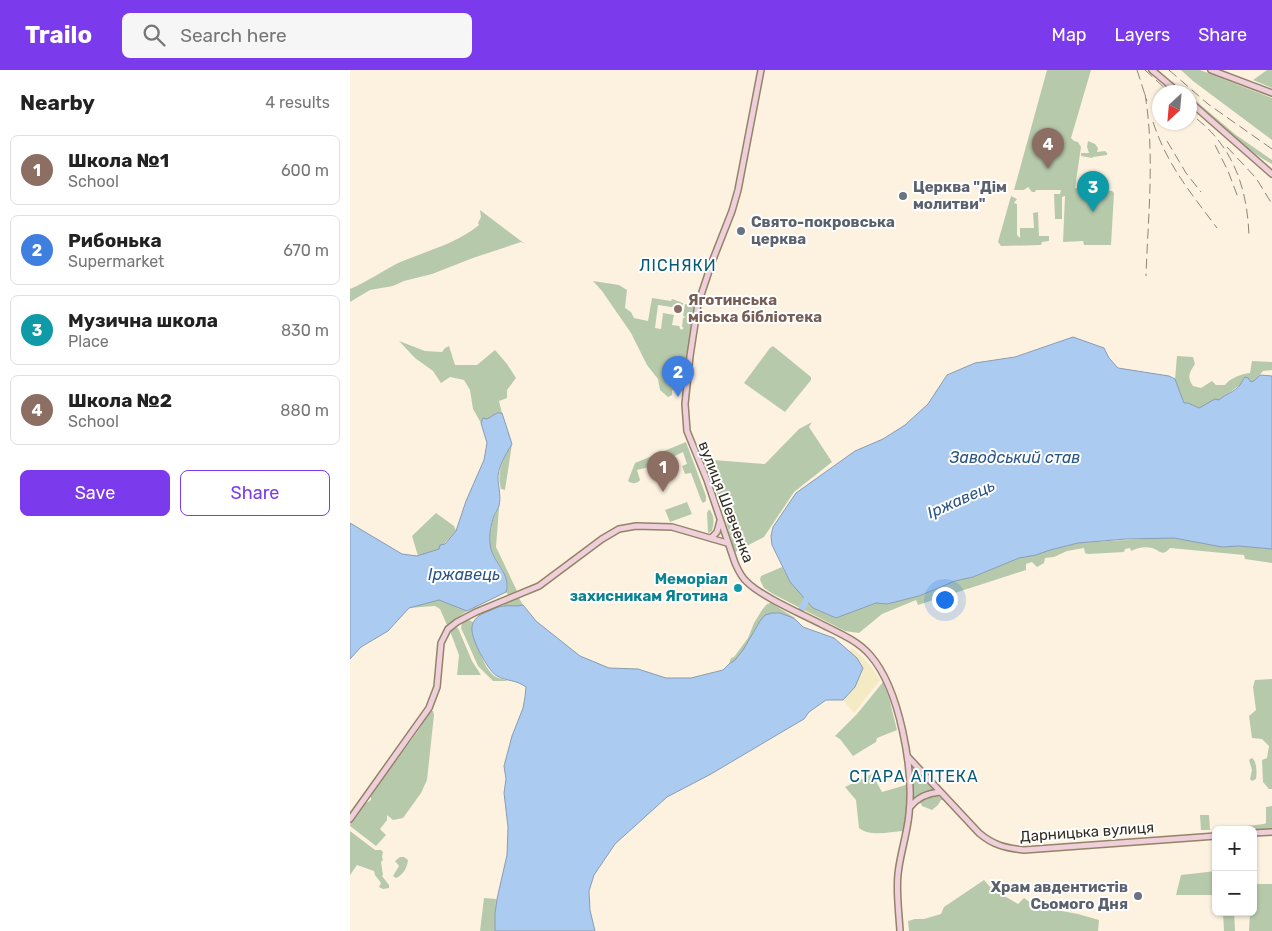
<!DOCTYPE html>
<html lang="en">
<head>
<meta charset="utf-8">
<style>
	:root { --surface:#fff; --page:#f6f6f6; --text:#222; --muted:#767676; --line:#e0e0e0; --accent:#7c3aed }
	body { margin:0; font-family:Rubik,sans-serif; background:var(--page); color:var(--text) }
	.controls { position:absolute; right:15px; bottom:15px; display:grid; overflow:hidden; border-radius:8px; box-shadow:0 1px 4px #0004 }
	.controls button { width:45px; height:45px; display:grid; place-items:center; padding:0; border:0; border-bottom:1px solid var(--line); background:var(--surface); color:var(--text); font:25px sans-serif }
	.compass { position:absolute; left:802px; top:15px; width:45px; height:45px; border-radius:50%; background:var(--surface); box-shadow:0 1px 4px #0004; rotate:206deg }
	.you { position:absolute; left:594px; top:529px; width:18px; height:18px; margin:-12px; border:4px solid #fff; border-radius:50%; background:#1a73e8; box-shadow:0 0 0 8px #1a73e833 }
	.badge { display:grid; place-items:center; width:32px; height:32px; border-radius:50%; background:var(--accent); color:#fff; font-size:16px; font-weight:700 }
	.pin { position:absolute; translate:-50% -41px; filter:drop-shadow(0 1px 2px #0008) }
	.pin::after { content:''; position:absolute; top:26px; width:18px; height:15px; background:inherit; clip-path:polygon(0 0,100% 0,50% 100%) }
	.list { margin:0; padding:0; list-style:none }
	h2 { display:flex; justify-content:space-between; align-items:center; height:65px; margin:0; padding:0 20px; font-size:21px }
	h2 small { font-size:16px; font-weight:400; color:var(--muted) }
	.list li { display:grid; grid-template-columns:32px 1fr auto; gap:15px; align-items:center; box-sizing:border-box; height:70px; margin:0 10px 10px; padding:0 10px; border:1px solid var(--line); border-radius:8px }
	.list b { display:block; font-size:19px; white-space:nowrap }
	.list p { margin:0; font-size:16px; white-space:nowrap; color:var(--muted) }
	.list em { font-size:16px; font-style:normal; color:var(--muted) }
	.actions { display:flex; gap:10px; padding:15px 20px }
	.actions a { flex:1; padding:11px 0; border:1px solid var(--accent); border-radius:8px; text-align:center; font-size:18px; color:var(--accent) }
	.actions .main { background:var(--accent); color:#fff }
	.icon { flex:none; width:28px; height:28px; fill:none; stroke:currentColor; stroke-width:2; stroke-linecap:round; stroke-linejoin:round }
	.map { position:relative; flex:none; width:922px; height:861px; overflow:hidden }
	header { display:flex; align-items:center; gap:30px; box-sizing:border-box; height:70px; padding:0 25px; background:var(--accent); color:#fff }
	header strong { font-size:24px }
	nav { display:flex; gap:28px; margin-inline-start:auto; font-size:18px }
	.search { width:350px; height:45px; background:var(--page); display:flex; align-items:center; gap:12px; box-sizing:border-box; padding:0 18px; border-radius:8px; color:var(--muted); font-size:19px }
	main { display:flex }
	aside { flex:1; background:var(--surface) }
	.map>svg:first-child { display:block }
	.green { fill:#b7c9ab }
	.sand { fill:#f4eac4 }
	.water { fill:#accbf1; stroke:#889cb3 }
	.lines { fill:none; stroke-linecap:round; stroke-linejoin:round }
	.river { stroke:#accbf1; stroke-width:6 }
	.secondary-casing { stroke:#938368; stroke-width:8 }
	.secondary { stroke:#efd0da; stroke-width:5 }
	.rail { stroke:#8d8577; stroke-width:1; stroke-dasharray:10 5; stroke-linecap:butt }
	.worship-dot { fill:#6b7280; stroke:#fff; stroke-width:2 }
	.education-dot { fill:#8d6e63; stroke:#fff; stroke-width:2 }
	.culture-dot { fill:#0f9aa8; stroke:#fff; stroke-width:2 }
	.labels { text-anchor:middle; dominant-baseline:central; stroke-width:4; stroke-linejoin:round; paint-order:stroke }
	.worship-label { font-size:15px; font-weight:bold; fill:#5b616d; stroke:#fff; text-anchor:start }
	.education-label { font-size:15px; font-weight:bold; fill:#785e54; stroke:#fff; text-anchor:start }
	.street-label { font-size:15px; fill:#342e22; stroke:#fff }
	.culture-label { font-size:15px; font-weight:bold; fill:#0d838f; stroke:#fff; text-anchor:end }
	.neighbourhood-label { font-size:16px; letter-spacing:1px; fill:#065b72; stroke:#fff }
	.water-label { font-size:16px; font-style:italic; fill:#2b5586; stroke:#fff }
</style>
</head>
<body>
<header>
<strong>Trailo</strong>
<div class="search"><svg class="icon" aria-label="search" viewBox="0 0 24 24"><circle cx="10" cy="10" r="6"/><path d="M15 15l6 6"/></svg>Search here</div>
<nav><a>Map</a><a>Layers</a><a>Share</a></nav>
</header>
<main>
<aside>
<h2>Nearby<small>4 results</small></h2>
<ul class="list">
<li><span class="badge" style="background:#8d6e63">1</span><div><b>Школа №1</b><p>School</p></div><em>600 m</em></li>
<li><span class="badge" style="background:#3f7fe0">2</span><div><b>Рибонька</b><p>Supermarket</p></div><em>670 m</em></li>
<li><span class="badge" style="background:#0f9aa8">3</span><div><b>Музична школа</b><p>Place</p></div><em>830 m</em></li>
<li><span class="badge" style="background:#8d6e63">4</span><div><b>Школа №2</b><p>School</p></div><em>880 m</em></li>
</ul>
<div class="actions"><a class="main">Save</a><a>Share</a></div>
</aside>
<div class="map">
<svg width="922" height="861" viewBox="0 0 922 861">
	<rect width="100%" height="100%" fill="#fdf2e0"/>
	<g class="green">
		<path d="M697 0H741L721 68 724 71 728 72 731 77 725 118 762 121 764 123 761 175H734L733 171 713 172 715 126 712 127V149H705L704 124H710L711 120H686L685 122H682L678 117 674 120H664Z"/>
		<path d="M831 0H850L922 28V70L843 11Z"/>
		<path d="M917 0H922V18L903 10Z"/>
		<path d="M840 26 886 65 922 90V94L913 89 897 78 840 30Z"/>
		<path d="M738 71 745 74 748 78 747 82 755 81 757 83V85L743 87 742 88 731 86V83H739L737 77Z"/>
		<path d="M661 126 667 129 664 133 667 134V165L670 168V158H684L683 143 688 142 689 166H699V171L692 172 691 175 651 176 648 172Z"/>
		<path d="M130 140 175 174 171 172 123 188 82 204 54 211 43 216 20 220 0 232V219C17 212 32 201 48 193 74 182 108 173 129 155L128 153 131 147Z"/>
		<path d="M243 211 269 215 277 220 275 238 281 242 284 248 298 251 302 228 321 231 322 229 333 233V236L330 235 328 238 308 235 305 258 311 259 313 243 324 245 322 255 329 256 331 260 334 258 332 257 333 248 336 247 333 246 335 234 345 236 332 321 322 320V325L318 327 310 320 308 309 297 295 281 263 252 221Z"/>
		<path d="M49 271 75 281 92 282 95 278 99 276 105 295H127L145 280 157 294 166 308 157 320V328L149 331 152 343H147L137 349 133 348 131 353 123 339 120 320 114 310 100 307 91 313 83 301 65 288Z"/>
		<path d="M423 276 461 307V310L435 342 394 313 420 278Z"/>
		<path d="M827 286 843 287 845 294C839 303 837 307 843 316L851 318 862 311 866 315H875C880 308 891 304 900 303L902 291 922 292V300L913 301 904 311 890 315 869 330H865L849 338 838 333H834L825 309Z"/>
		<path d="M462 352 459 357 482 392 444 422 414 467 385 482 368 426 355 392 364 390 415 394 449 359Z"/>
		<path d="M336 372 356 426V431L353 433 351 430 341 403 335 404 332 396 337 394 333 382 303 396 287 400 290 410C287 414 282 414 278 411L285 393Z"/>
		<path d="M162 374 155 420 151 419C146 402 153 389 162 374Z"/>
		<path d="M337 432 342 444 320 452 315 440Z"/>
		<path d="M149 438 146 477 167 521 158 525 156 522C162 505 144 492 140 476 139 471 140 465 141 460 142 452 144 445 149 438Z"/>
		<path d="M359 439C365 446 364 452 362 461L358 463 357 443Z"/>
		<path d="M86 443 104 456 106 461 89 479 68 486 62 466Z"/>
		<path d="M808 468H824L872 477 888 476 922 479V493L895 489 894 485 820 478C812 487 811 481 802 478 795 476 787 478 781 481L780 478 775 479 774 482 738 484 735 483 734 478 717 481 704 487 695 488 694 493 687 497 682 492 676 494V500L568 535 566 530 532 544 509 563 495 561 423 524 414 518 410 510 411 506 432 497 440 512 463 538 486 548 526 533 537 534 569 526 605 511 623 507 669 488 686 485 700 480 728 473Z"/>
		<path d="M169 528 173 535 165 537 153 536 156 532Z"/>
		<path d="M89 530 117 541 97 555 90 539 85 536 59 538Z"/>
		<path d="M421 533 445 548 444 549C398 525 407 587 379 594L381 588 384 587 398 568 404 553 412 540 417 534Z"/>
		<path d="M117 549 123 552 122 556C127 573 131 593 143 605 146 608 154 609 158 611H143L128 596 111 558 112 552Z"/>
		<path d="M104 557 108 558 122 591 131 605H107L109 585 100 561Z"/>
		<path d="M922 609V719H919L913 712 912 690 917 688 919 676 912 669 902 668 899 646 906 640 903 617 905 610Z"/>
		<path d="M533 612 539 628 547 660 527 668 526 672 503 686 490 669 485 666 507 644Z"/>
		<path d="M80 641H83L84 645 77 710 71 723 53 748 43 750 37 745V750L30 759 36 765 26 776 0 756 1 752 16 733 21 730V725L68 661Z"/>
		<path d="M902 688C907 691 907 704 906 709L902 711 900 709 902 700 899 690Z"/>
		<path d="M560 691 585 720 571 725 562 732Z"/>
		<path d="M522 704 532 722 556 715 557 737 553 761C540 762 520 767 509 758L506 730 495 717Z"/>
		<path d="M586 724 593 730H591L588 735 582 740 572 736 570 732 575 728Z"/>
		<path d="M922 736V760H888V757L914 754 916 753V737Z"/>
		<path d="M850 745H859L860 760H851Z"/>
		<path d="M0 761 25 780H31L33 782 32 787 33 790 31 792 33 805 32 806 39 815V818L33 819 29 817 31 813 25 805 24 801 7 795 0 805Z"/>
		<path d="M50 787H54L58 790C57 798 53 805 46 808L43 806 49 796 45 791Z"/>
		<path d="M866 801V825H826L831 805Z"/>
		<path d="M634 810 641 818 668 834 674 828 685 836 691 830 701 839 728 844 749 850 748 861H559L558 851 565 849H574L591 844 594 837Z"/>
		<path d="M907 814H922V861H899L900 842H903V826Z"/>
		<path d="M134 828 146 829 145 861H130Z"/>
		<path d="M873 842H884L885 861H874Z"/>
	</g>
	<path class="sand" d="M502 578C514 587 522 597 530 610L504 643 493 630 499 624 513 598 512 593 499 581Z"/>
	<g class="water">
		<path d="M723 267 754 278 759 288 768 298 819 306 825 309 834 333H838L849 338 865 329 869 330C875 324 885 322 890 315 892 312 893 309 895 307L898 308 901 312 904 311 910 305 922 306V479L888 476 872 477 824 468 776 469 728 473 700 480 686 485 669 488 623 507 605 511 569 526 537 534 526 533 486 548 463 538 440 512 422 475 421 466 423 457 446 423 505 381 533 369 555 355 578 334 597 305 625 293 665 287Z"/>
		<path d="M147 343H152L162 374C156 384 147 398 148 410 149 419 151 427 149 436 148 440 145 443 144 446 141 454 139 465 140 473 141 492 162 503 156 522L117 541 89 530 59 538 38 561 11 577 0 589V453L52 484 67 486 89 479 90 475 95 474 106 461 116 431 134 390 137 373 131 353 133 348 137 349Z"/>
		<path d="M173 535 186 551 230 586 259 598 288 599 316 608H341L373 600 379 594 385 590 393 580 410 551 415 545 422 543H430L441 547 446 550 453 557 484 568 507 588 513 598 505 617 493 630H476L459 642 454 649 442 656 361 704 317 727 265 774 244 805 239 821 240 840 245 861H145V844L147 829 157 785 158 757 154 723 156 709 154 696 162 666 173 638 175 627 176 617C167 610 156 611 147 606 141 603 132 587 129 581 120 562 116 549 139 541 144 539 149 536 154 536 161 535 166 537 173 535Z"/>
	</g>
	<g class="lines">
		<path class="river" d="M451 540 460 523"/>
		<defs>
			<g id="secondary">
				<path d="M411 0 388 120 382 141 362 192 348 234 340 286 335 334 337 361 357 410 385 493C388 500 391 507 397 512 412 527 452 544 473 555 489 563 508 571 520 585 550 619 564 701 559 744 557 765 550 784 548 804 546 822 549 843 550 861"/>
				<path d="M802 0 828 22"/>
				<path d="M861 0 922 23"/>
				<path d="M840 32 922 104"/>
				<path d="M361 468 367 462 370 451"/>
				<path d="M558 687 629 763C643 775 655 778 674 780L866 766"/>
				<path d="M560 737C567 728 578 723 590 722"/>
				<path d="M0 749 79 638 87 617 91 573 98 559 107 552 126 542 189 516 252 469 269 459 286 456 322 457 377 473"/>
				<path d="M903 763 922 762"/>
			</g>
		</defs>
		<use href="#secondary" class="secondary-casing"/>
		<use href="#secondary" class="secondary"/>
		<g class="rail">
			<path d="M787 0 797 31"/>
			<path d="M795 0 819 22"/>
			<path d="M819 0 858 34 922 79"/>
			<path d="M795 24C805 84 798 146 796 206"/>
			<path d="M847 49C885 79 898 122 899 168"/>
			<path d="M803 52C817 95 841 123 867 158"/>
			<path d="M817 71 836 103 851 122"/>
			<path d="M865 75 878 101 889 130"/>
			<path d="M877 77 906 108 922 134"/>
		</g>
	</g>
	<g class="worship-dot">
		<circle cx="553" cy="126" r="5"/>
		<circle cx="391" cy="161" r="5"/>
		<circle cx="788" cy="826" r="5"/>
	</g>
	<circle class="education-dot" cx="328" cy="239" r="5"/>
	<circle class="culture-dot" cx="388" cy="518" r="5"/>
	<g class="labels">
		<g class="worship-label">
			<text x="563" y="117">Церква "Дім<tspan x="563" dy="17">молитви"</tspan></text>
			<text x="401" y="152">Свято-покровська<tspan x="401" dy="17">церква</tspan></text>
			<text x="778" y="817" text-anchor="end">Храм авдентистів<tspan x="778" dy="17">Сьомого Дня</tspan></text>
		</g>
		<g class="education-label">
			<text x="338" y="230">Яготинська<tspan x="338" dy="17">міська бібліотека</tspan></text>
		</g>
		<g class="street-label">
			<text transform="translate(376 432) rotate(69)">вулиця Шевченка</text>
			<text transform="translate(737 762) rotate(-4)">Дарницька вулиця</text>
		</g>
		<g class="culture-label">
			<text x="378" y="509">Меморіал<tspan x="378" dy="17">захисникам Яготина</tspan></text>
		</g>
		<g class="neighbourhood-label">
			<text x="328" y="195">ЛІСНЯКИ</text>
			<text x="564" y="706">СТАРА АПТЕКА</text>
		</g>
		<g class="water-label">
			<text x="665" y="387">Заводський став</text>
			<text transform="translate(611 429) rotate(-24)">Іржавець</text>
			<text x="114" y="504">Іржавець</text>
		</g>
	</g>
</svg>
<div class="controls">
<button>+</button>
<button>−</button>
</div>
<svg class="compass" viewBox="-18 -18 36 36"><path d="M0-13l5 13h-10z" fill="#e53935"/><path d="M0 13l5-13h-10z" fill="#767676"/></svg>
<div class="you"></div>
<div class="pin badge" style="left:313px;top:422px;background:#8d6e63">1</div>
<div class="pin badge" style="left:328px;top:327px;background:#3f7fe0">2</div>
<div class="pin badge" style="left:743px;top:142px;background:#0f9aa8">3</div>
<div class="pin badge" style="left:698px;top:99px;background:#8d6e63">4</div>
</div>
</main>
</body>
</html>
